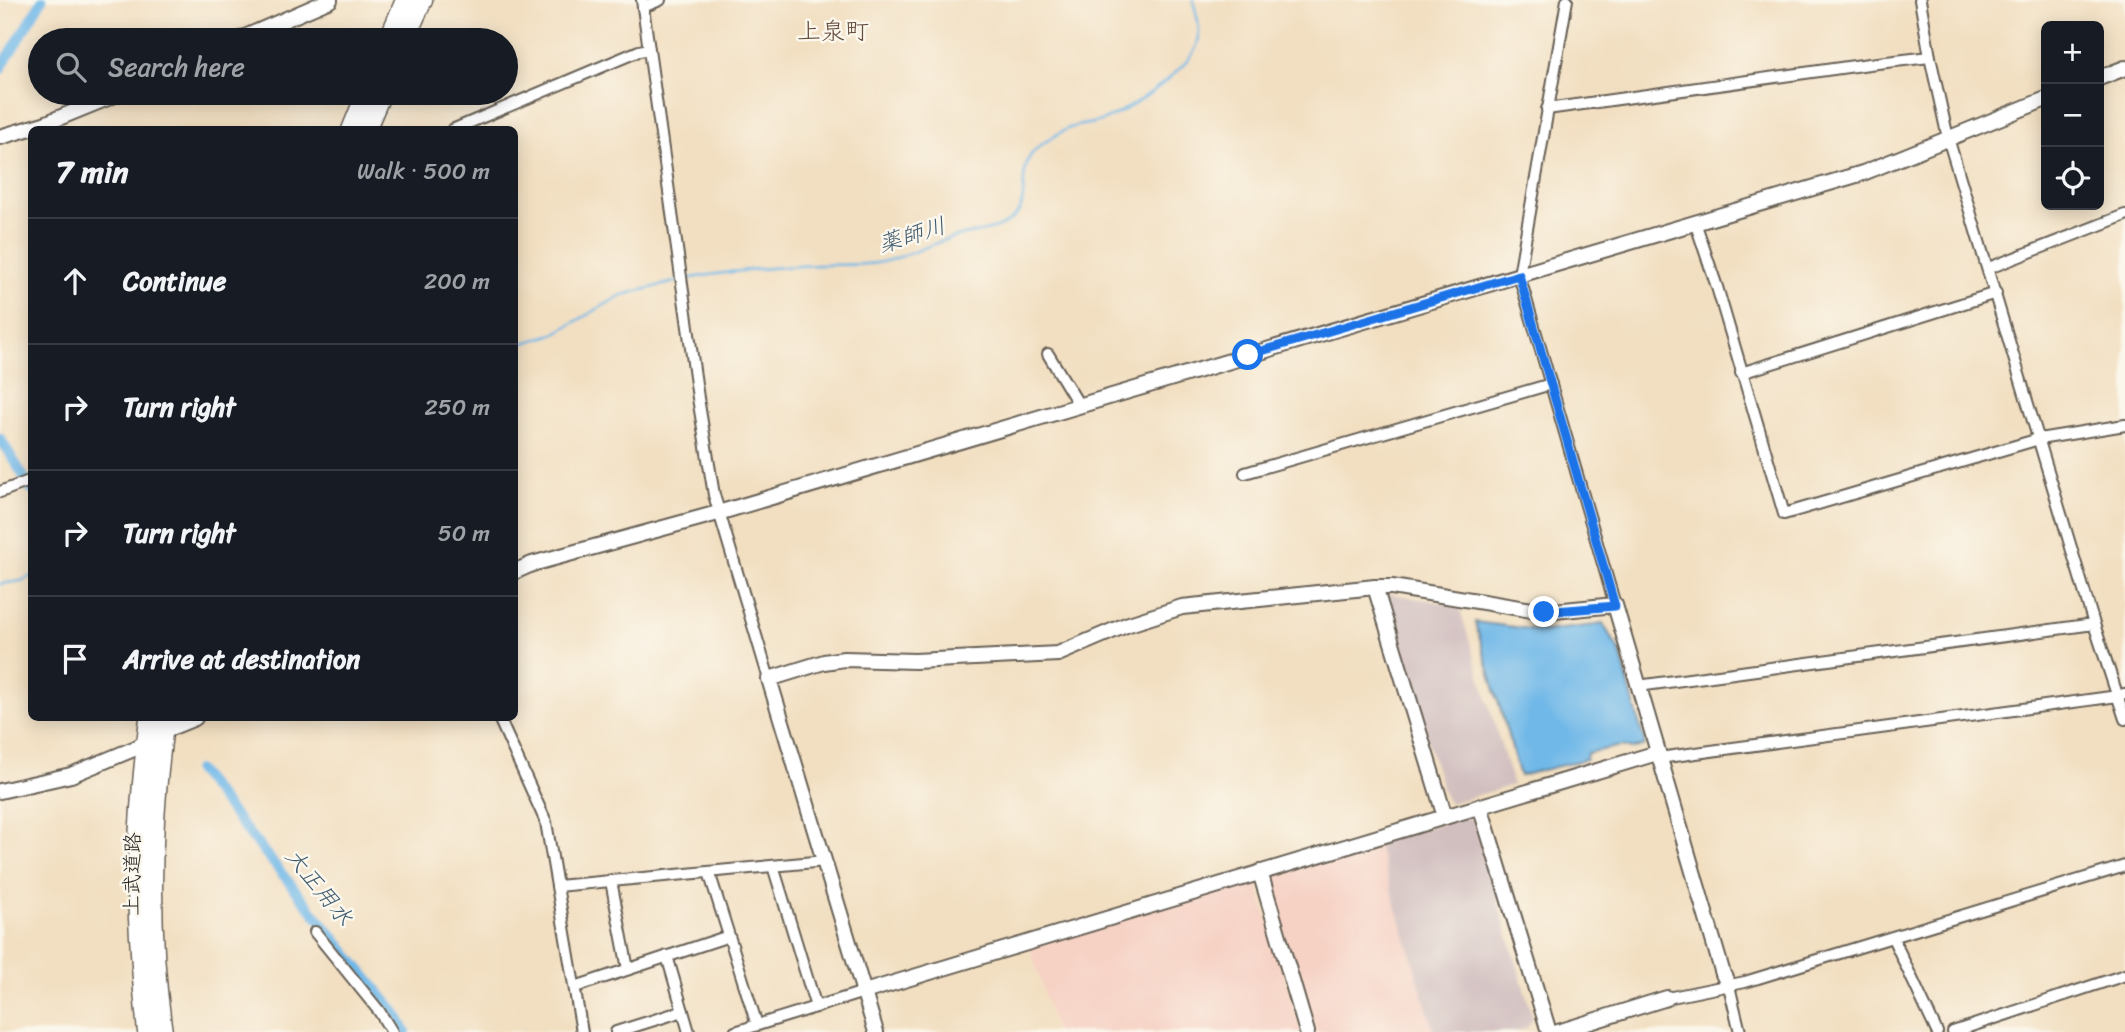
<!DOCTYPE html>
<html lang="en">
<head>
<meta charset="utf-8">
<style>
	:root { --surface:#171b24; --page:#242831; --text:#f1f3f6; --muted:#9ea1a6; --line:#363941 }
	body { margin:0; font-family:Sriracha,"Klee One",sans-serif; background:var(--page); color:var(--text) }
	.controls { position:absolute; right:21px; top:21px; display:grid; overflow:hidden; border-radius:10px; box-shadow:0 4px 18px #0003 }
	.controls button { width:63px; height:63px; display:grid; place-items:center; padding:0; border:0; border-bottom:2px solid var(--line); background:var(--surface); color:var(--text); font:35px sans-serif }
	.stop { position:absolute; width:21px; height:21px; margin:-16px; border:5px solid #1a73e8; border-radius:50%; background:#fff }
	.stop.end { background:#1a73e8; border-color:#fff; box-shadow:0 2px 7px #0008 }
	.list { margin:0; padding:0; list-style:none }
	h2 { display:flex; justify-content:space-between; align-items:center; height:91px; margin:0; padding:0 28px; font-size:30px }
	h2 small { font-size:23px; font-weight:400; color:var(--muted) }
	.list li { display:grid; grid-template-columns:46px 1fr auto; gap:21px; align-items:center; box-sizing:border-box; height:126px; padding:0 28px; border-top:2px solid var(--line) }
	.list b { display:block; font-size:26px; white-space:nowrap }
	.list em { font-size:23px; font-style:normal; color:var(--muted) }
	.icon { flex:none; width:38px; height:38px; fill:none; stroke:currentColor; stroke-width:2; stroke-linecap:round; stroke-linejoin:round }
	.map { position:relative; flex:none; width:2125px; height:1032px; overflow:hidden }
	.search { position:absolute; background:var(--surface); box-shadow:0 4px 18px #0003; left:28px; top:28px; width:490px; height:77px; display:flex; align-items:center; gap:18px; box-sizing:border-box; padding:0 24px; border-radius:38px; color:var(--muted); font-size:26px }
	.panel { position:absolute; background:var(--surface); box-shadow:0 4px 18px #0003; left:28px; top:126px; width:490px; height:595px; border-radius:10px }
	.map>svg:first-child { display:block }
	.built { fill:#f6d2c5 }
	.industrial { fill:#d1bfbf }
	.water { fill:#70b8e8; stroke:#466a82; stroke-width:2 }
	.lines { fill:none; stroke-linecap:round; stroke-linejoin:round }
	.stream { stroke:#70b8e8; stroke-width:2.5 }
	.canal { stroke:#70b8e8; stroke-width:10 }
	.minor-casing { stroke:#676056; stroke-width:14 }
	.tertiary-casing { stroke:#676056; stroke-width:18 }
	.trunk-casing { stroke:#676056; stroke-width:21 }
	.minor { stroke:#fff; stroke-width:10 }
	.tertiary { stroke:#fff; stroke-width:14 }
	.trunk { stroke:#fff; stroke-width:18 }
	.route { stroke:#1a73e8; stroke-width:9 }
	.labels { text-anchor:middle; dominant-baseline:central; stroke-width:5; stroke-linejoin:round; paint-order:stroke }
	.street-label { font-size:21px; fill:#1c1c1c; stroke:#fbf7ec }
	.water-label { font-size:23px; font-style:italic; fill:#3e5a6e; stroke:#fbf7ec }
	.quarter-label { font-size:24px; fill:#654c3c; stroke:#fbf7ec }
</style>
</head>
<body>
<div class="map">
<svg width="2125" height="1032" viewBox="0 0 2125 1032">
	<rect width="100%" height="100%" fill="#fbf7ec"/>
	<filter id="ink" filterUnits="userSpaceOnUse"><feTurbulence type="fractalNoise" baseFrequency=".0143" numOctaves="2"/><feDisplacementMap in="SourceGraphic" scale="14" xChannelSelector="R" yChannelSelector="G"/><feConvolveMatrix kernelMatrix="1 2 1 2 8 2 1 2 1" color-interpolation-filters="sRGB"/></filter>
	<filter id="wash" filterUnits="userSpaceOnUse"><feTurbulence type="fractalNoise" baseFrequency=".00686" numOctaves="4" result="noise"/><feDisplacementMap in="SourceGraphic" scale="28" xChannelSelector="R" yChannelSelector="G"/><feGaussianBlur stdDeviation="1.57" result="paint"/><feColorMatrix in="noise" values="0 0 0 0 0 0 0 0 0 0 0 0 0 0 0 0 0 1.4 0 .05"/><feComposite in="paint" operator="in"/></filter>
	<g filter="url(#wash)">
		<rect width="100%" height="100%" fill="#f2dfc1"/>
		<g class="built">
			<path d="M1377 842 1434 1032H1313L1269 881 1272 874Z"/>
			<path d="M1250 880 1257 884 1301 1032H1056L1030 947Z"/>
		</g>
		<g class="industrial">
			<path d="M1387 593 1459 606 1513 785 1451 803 1446 800 1383 598Z"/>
			<path d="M1466 816 1473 820 1533 1018 1527 1028 1514 1032H1434L1377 842Z"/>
		</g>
		<path class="water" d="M1475 622 1545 631 1603 624 1620 652 1645 745 1632 749 1621 746 1587 753 1586 759 1520 776Z"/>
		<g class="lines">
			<g class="stream">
				<path d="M686 279C729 271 774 267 818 265 837 264 857 266 876 263 903 259 926 245 952 238 970 232 992 233 1008 222 1032 208 1018 182 1028 160 1034 147 1053 137 1065 130 1076 124 1089 125 1101 121 1126 113 1192 68 1198 42 1201 28 1196 13 1193 0"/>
				<path d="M514 346 554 334 622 295 679 281"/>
				<path d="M0 584 21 581 32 576"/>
			</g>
			<g class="canal">
				<path d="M0 70 42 0"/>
				<path d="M0 438 32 490"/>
				<path d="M197 770 396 1013 406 1032"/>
			</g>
		</g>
	</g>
	<g filter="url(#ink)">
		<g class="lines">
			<defs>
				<g id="minor">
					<path d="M642 0 698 398 714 495 769 679"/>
					<path d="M1567 0 1519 275 1615 605"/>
					<path d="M1920 0 1930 57 1948 138 2094 624 2125 719"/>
					<path d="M643 7 660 0"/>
					<path d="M1547 109 1869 64 1930 57"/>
					<path d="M452 130 639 51 649 49"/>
					<path d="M1695 222 1717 287 1784 514 2039 439 2125 425"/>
					<path d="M1989 268 2125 215"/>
					<path d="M1048 354 1079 405"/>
					<path d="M1741 373 1996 293"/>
					<path d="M1245 473 1551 384"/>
					<path d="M0 492 32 480"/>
					<path d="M1638 686 2094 624"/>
					<path d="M499 718 546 822 582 1032"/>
					<path d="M1659 758 2118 696 2124 694"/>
					<path d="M773 866 816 1007"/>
					<path d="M709 872 757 1025"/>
					<path d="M611 881 628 969"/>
					<path d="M557 886 825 861"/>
					<path d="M315 932 379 1011 392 1032"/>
					<path d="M1893 938 1937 1032"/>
					<path d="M667 956 689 1032"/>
					<path d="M1729 986 1740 1032"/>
					<path d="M575 987 729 936"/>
					<path d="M1667 998 1745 982 2125 866"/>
					<path d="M616 1032 683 1011"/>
					<path d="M735 1032 864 992"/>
					<path d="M1953 1032 2125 975"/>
				</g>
				<g id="tertiary">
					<path d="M238 40 330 0"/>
					<path d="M2099 78 2125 68"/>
					<path d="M0 137 44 124 120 93"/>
					<path d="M514 572 532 564 718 513 1863 173 2046 99"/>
					<path d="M1375 587 1445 817"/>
					<path d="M0 791 71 775 136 748 163 731 195 718"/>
					<path d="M1480 806 1549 1032"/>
					<path d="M1260 872 1307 1032"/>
					<path d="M864 992 1657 753"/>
					<path d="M876 1032 769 679 824 662 844 659 915 661 1058 654 1126 625 1182 607 1375 587H1392L1544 612 1615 605 1723 974 1729 986"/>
					<path d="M1558 1032 1667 998"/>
				</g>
				<g id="trunk">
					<path d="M388 40 405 0"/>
					<path d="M405 40 423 0"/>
					<path d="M351 130 366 93"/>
					<path d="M366 130 382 93"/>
					<path d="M147 1032C142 984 138 936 137 888 137 831 142 774 149 718"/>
					<path d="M163 1032C148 928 151 821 165 718"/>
				</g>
			</defs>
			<use href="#minor" class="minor-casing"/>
			<use href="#tertiary" class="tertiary-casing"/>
			<use href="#trunk" class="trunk-casing"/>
			<use href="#minor" class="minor"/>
			<use href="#tertiary" class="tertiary"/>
			<use href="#trunk" class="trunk"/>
		</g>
	</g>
	<g class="lines" filter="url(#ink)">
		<path class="route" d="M1248 355 1519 275 1615 606 1544 612"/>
	</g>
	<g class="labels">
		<g class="street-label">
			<text transform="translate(132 874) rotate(-89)">上武道路</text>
		</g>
		<g class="water-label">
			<text transform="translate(912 235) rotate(-17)">薬師川</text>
			<text transform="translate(319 887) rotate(51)">大正用水</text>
		</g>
		<g class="quarter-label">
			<text x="833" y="31">上泉町</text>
		</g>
	</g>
</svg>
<div class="controls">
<button>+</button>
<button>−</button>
<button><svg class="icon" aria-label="locate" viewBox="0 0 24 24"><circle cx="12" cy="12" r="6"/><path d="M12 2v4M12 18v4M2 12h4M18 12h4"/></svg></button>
</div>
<div class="stop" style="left:1248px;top:355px"></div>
<div class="stop end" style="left:1544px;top:612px"></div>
<div class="search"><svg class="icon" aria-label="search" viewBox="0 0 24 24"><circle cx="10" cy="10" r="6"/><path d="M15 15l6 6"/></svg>Search here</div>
<section class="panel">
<h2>7 min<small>Walk · 500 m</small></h2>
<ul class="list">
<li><svg class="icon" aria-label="ahead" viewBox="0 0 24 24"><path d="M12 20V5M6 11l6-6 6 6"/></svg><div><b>Continue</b></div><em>200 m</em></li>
<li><svg class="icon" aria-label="right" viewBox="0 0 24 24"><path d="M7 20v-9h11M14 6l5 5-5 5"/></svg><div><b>Turn right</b></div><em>250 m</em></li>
<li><svg class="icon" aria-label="right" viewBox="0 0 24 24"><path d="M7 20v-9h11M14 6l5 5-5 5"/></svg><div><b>Turn right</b></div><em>50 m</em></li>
<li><svg class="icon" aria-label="arrive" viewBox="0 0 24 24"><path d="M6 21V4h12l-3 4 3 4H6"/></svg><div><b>Arrive at destination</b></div></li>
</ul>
</section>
</div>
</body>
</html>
